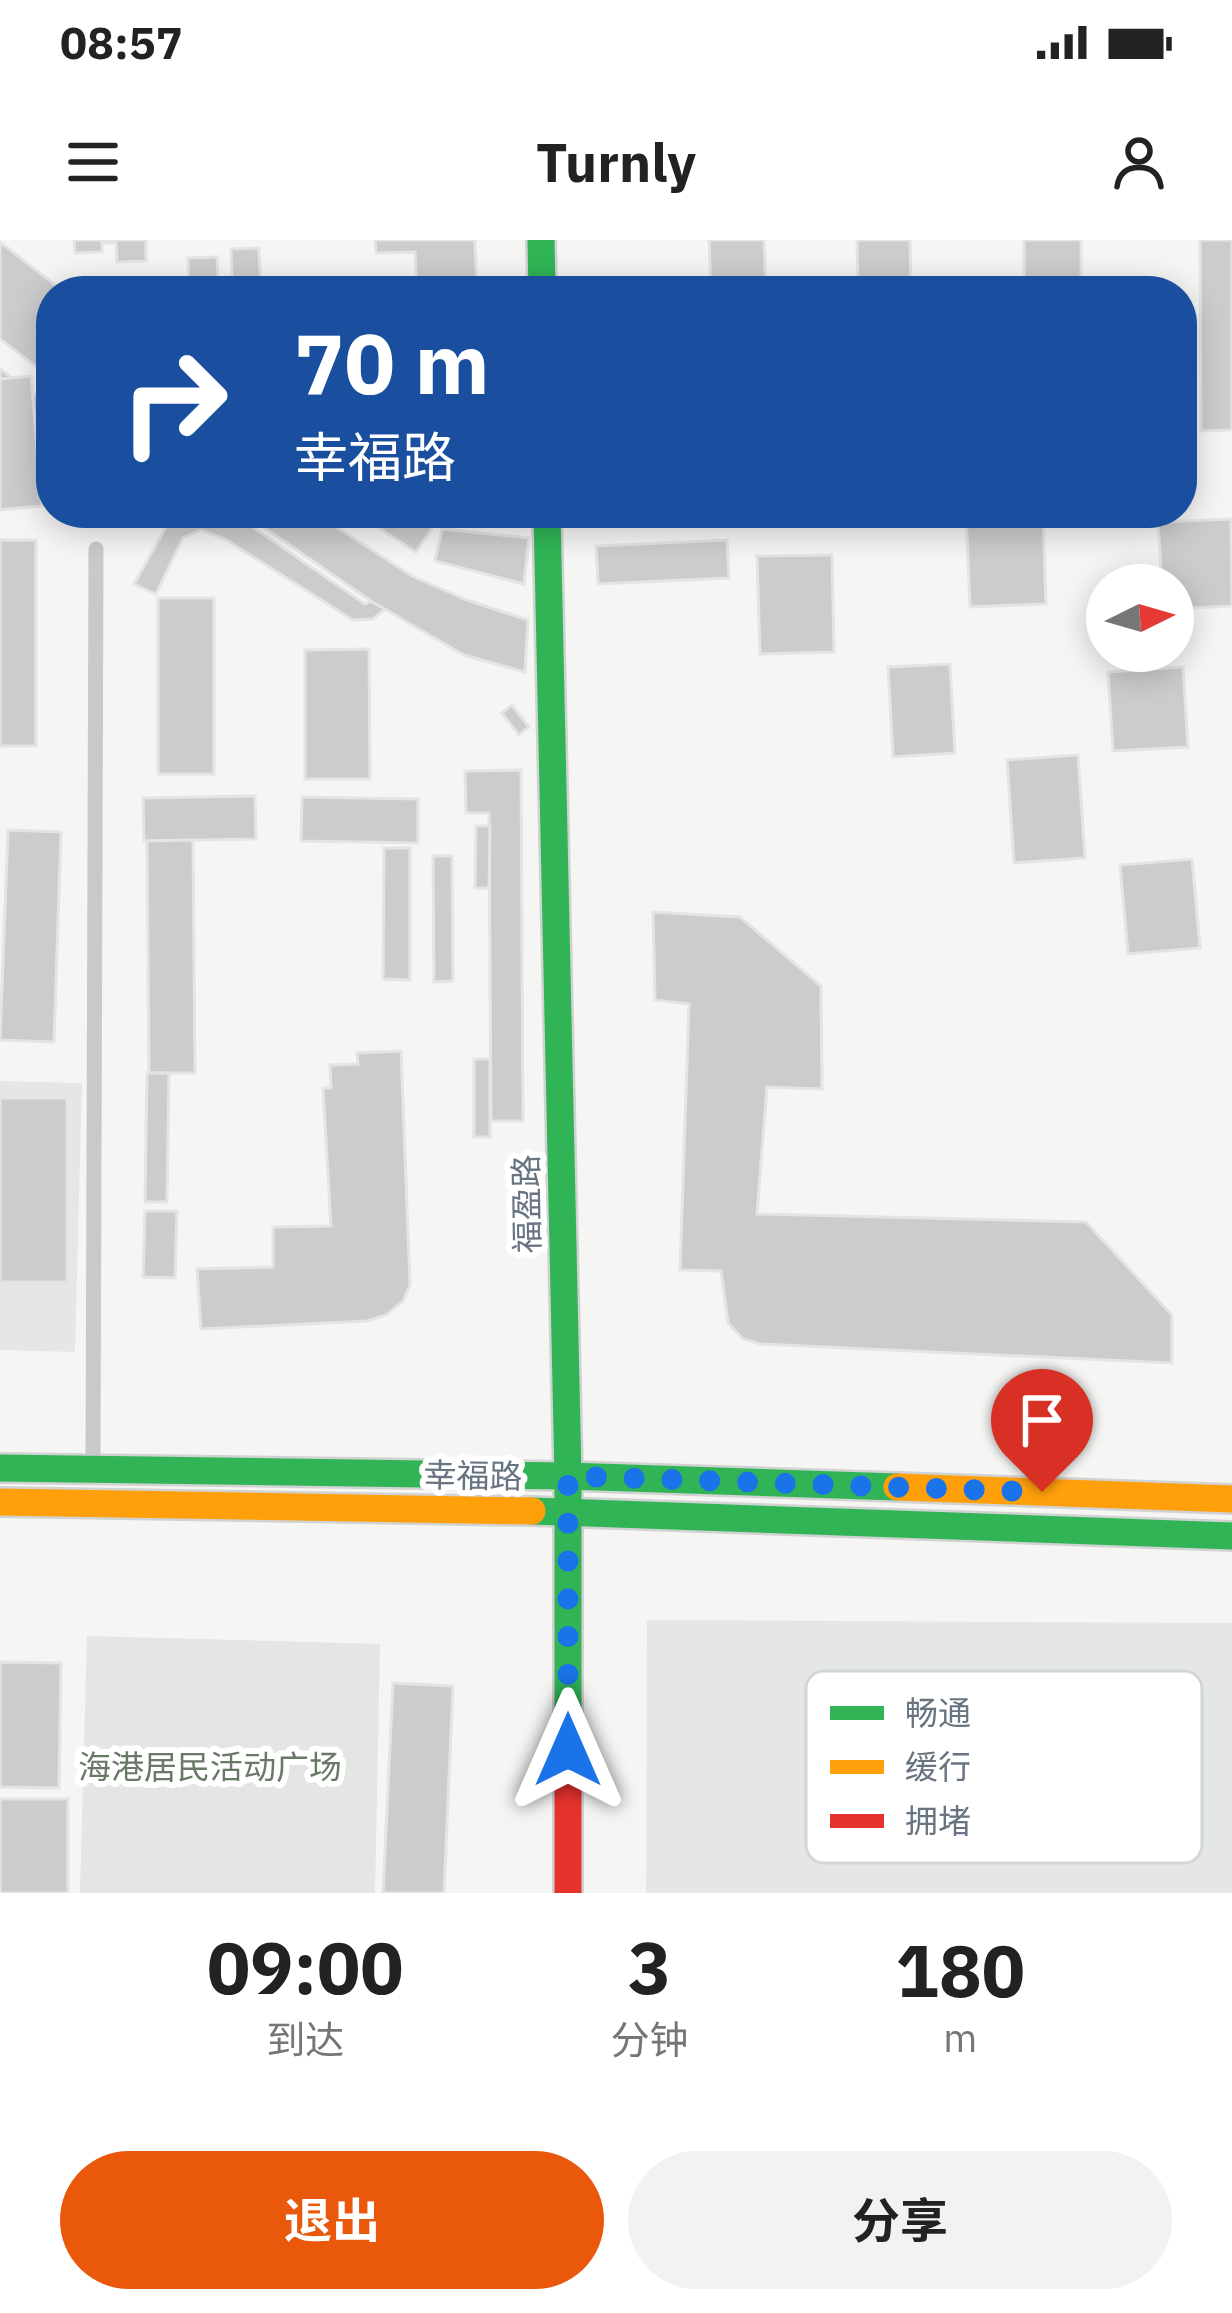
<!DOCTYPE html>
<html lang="zh">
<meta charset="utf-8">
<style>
body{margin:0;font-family:"IBM Plex Sans","Noto Sans SC",sans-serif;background:#f2f2f2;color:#222;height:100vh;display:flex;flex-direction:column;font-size:45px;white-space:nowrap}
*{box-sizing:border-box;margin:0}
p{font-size:39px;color:#767676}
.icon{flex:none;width:66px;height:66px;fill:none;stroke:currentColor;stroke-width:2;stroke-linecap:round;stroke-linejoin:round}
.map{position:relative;height:1653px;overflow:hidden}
.details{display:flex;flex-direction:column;background:#fff;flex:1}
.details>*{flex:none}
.guide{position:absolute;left:36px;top:36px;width:1161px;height:252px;border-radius:48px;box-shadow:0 6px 30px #0003;background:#1a4fa0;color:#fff;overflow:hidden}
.needle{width:78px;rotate:85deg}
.fabs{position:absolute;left:1086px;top:324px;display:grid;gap:24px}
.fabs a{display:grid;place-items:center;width:108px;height:108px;border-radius:50%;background:#fff;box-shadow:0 6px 30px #0003;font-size:60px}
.pin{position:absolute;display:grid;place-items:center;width:102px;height:102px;color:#fff;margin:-123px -51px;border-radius:50% 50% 50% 0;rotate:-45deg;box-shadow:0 0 12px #0007}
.pin .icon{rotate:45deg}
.me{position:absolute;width:132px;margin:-66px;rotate:0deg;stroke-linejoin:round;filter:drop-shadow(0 0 9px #0008)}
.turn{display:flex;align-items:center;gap:42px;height:252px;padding:0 60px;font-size:54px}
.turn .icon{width:156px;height:156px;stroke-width:2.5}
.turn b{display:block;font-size:84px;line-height:102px}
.eta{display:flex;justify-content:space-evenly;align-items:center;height:204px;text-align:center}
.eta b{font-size:72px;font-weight:700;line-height:84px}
.cta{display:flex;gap:24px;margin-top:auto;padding:24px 60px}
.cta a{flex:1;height:138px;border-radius:72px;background:#ea580c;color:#fff;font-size:48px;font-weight:700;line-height:138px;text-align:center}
.cta a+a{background:#f2f2f2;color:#222}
.status{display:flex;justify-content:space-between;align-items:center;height:84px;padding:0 60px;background:#fff;direction:ltr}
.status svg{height:33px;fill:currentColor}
header{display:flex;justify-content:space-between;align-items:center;height:156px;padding:0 60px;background:#fff;font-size:54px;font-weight:700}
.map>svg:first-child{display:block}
.built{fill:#e5e7e6}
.green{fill:#e3e6e2}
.building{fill:#cbcccd;stroke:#e4e4e4;stroke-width:3}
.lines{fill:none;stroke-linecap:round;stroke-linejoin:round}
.fast-casing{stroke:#d1d2d2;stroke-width:32}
.slow-casing{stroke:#d1d2d2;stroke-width:32}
.jam-casing{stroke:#d1d2d2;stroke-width:32}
.lane{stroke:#c8c9ca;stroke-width:15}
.fast{stroke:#30b455;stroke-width:27}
.slow{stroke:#ff9f0a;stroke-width:27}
.jam{stroke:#e5322d;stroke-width:27}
.route{stroke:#1a73e8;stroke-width:21;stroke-dasharray:0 37.8}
.labels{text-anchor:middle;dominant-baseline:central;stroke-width:12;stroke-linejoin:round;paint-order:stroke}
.street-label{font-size:33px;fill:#687481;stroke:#fff}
.park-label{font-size:33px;fill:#687966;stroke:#fff}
.key{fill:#fff;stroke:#d2d5d9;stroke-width:3}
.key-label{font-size:33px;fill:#687481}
</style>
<div class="status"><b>08:57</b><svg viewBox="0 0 49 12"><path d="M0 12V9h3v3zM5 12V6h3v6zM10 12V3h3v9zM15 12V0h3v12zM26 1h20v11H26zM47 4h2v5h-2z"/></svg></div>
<header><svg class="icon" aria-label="menu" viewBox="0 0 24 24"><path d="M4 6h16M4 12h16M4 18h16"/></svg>Turnly<svg class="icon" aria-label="person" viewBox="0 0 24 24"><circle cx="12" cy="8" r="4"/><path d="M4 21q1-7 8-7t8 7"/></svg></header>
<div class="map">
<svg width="1232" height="1653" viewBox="0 0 1232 1653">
<rect width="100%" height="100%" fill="#f5f5f4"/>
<g class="built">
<polygon points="0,841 82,843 75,1112 0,1110"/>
<polygon points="647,1380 1232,1383 1232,1653 646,1653"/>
</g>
<polygon class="green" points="87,1396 380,1404 375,1653 80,1653"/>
<g class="building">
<polygon points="74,0 146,0 146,21 117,22 116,3 102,3 102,12 75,13"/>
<polygon points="375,0 475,0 477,51 417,51 415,12 376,13"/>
<polygon points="709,0 764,0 766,51 711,51"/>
<polygon points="857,0 910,0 911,51 858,51"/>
<rect x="1024" y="0" width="57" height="51"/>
<polygon points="1200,0 1232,0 1232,190 1201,191"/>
<polygon points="0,2 63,51 51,51 51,138 0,99"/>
<polygon points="259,8 261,51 189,51 188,18 217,17 218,38 232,37 231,9"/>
<polygon points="0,129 51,166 51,195 0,157"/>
<polygon points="31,136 42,266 0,270 0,139"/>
<polygon points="174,273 232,273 365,364 371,361 385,369 373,379 353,380 225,299 201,290 183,298 156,354 134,344"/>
<polygon points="243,273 315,273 412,336 467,360 528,380 525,432 464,415 371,361"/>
<polygon points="356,273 411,273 433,287 416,312"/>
<polygon points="966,273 1043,273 1046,364 970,367"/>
<polygon points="1231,279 1232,366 1173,369 1173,345 1162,345 1158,282"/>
<polygon points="442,289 529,298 524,344 435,321"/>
<rect x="0" y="300" width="36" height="206"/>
<polygon points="727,300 729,338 598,344 596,306"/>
<polygon points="832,315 834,412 760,414 757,316"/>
<rect x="158" y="358" width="56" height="176"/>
<polygon points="369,409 370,539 305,539 305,410"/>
<polygon points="950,424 955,513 893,517 888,427"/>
<polygon points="1183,427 1188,507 1113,511 1108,432"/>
<polygon points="512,465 529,487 519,495 502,473"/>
<polygon points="1078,515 1085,618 1014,623 1007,520"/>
<polygon points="521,530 523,881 491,881 489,573 466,573 465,531"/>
<polygon points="255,556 256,599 144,601 143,558"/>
<polygon points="302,557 418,559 418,603 301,601"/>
<polygon points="476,586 490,586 489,648 475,648"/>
<polygon points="8,590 61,592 54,802 0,800"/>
<polygon points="193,600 195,833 149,833 147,601"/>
<polygon points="384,608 410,608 410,740 383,739"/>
<polygon points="433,616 452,616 453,741 434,742"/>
<polygon points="1192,619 1200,708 1128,714 1120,625"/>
<polygon points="653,672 740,677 821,746 822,849 767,847 757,974 1086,982 1172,1075 1172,1123 761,1104 743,1099 728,1083 721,1031 680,1030 689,764 655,760"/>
<polygon points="401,811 410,1045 403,1061 386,1075 367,1081 201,1089 197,1029 273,1027 273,987 331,986 323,848 331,848 330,825 358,824 357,813"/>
<rect x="474" y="819" width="16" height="78"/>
<polygon points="147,833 169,833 167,962 145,962"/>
<rect x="0" y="858" width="67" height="184"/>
<polygon points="145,971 177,971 175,1038 143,1037"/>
<polygon points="0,1422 61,1423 59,1548 0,1547"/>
<polygon points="393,1443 453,1446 444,1653 383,1653"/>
<rect x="0" y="1559" width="68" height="94"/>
</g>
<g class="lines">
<defs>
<g id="fast">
<polyline points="541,0 542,51"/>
<polyline points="547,273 568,1236 568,1477"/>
<polyline points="0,1228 568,1236 897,1247"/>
<polyline points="532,1271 1232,1296"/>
</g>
<g id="slow">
<polyline points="897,1247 1232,1259"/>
<polyline points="0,1262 532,1271"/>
</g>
<polyline id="jam" points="568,1477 568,1653"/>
</defs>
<use href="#fast" class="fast-casing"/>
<use href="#slow" class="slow-casing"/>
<use href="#jam" class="jam-casing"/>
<polyline class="lane" points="93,1226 96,309"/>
<use href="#fast" class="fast"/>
<use href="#slow" class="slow"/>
<use href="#jam" class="jam"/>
</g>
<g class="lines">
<polyline class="route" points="568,1510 568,1236 1042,1252"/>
</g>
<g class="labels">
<g class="street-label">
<text transform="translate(526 964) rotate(-91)">福盈路</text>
<text transform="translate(473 1235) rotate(1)">幸福路</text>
</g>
<g class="park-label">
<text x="210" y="1526">海港居民活动广场</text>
</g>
</g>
<rect x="806" y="1431" width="396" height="192" rx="18" class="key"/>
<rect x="830" y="1466" width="54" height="14" fill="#30b455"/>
<rect x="830" y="1520" width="54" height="14" fill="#ff9f0a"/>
<rect x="830" y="1574" width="54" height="14" fill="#e5322d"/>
<g class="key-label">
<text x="905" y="1485">畅通</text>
<text x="905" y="1539">缓行</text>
<text x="905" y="1593">拥堵</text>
</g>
</svg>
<div class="fabs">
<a><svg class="needle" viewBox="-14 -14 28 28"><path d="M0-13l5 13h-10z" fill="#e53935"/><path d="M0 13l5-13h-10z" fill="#767676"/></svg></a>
</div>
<div class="pin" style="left:1042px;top:1252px;background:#d93025"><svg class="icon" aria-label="arrive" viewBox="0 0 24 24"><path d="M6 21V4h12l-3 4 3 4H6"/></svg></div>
<svg class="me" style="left:568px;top:1510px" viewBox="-20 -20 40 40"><path d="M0-17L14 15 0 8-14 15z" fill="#1a73e8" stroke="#fff" stroke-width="4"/></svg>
<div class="guide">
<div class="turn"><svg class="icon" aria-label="right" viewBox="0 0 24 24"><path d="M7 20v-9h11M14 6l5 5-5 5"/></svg><div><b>70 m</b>幸福路</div></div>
</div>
</div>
<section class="details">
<div class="eta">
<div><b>09:00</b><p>到达</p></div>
<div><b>3</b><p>分钟</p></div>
<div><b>180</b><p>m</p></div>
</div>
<div class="cta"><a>退出</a><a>分享</a></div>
</section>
